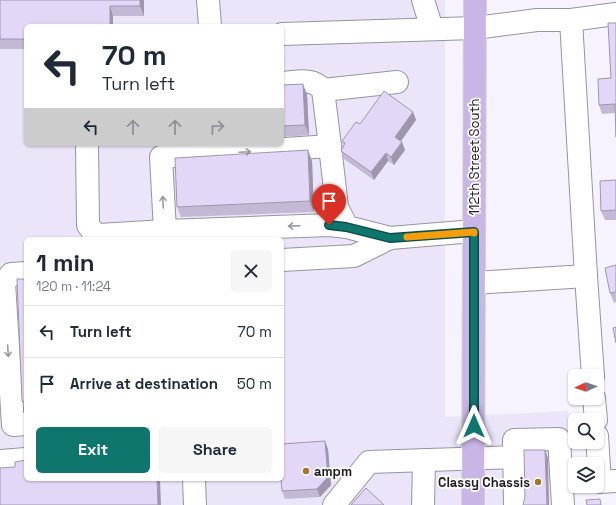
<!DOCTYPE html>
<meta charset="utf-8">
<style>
body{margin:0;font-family:"Space Grotesk",sans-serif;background:#f6f6f7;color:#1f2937;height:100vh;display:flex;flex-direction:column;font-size:15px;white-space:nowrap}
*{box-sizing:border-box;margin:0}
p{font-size:13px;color:#747a83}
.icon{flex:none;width:22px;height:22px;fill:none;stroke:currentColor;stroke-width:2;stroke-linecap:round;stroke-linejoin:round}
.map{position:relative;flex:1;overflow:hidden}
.side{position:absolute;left:24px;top:237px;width:260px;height:244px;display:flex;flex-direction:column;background:#fff;border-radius:6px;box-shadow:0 1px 3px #0004}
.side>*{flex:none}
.hud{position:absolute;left:24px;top:24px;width:260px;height:122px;border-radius:6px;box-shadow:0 1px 3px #0004;background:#fff;color:#1f2937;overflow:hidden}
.needle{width:26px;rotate:266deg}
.buttons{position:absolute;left:568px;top:369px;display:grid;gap:8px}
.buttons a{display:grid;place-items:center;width:36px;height:36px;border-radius:6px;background:#fff;box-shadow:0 1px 3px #0004;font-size:20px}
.pin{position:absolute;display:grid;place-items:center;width:34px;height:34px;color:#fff;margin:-41px -17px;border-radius:50% 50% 50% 0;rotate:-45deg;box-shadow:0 0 4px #0007}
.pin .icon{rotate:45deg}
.me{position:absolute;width:44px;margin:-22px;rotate:0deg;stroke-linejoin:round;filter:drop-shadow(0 0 3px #0008)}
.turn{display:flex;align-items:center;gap:14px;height:84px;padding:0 12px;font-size:18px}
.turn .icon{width:52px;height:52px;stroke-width:2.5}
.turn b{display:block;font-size:28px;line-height:34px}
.lanes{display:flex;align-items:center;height:38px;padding:0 12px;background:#0003;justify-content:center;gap:20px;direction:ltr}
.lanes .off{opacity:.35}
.round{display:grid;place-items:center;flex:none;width:42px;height:42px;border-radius:6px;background:#f6f6f7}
.overview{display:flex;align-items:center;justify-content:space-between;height:68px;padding:0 12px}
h1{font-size:24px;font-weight:800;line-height:30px}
.button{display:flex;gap:8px;margin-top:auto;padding:8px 12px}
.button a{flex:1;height:46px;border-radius:6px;background:#0f766e;color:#fff;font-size:16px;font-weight:800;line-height:46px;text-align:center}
.button a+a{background:#f6f6f7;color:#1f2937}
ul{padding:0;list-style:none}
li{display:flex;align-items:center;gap:12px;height:52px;padding:0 12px;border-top:1px solid #e0e1e3}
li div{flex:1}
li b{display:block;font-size:15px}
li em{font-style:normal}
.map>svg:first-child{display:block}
.built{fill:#ece5f9;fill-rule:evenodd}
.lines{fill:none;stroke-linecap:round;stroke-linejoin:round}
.minor-casing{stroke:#98939f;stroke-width:24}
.major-casing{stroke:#d2d2d2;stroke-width:24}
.minor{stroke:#fff;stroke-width:22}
.major{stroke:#c9b5e6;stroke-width:22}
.wall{fill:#c3b9d4}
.shaded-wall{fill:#9f96ad}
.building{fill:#e3d7f7;stroke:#9f96ad}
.oneway{stroke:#9a999b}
.route-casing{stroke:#0a4d48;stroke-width:10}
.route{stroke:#0f766e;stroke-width:7}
.slow{stroke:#f59e0b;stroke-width:7}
.poi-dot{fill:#a47629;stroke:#fff;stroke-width:1.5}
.labels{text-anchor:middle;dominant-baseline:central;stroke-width:3.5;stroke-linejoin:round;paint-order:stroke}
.street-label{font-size:13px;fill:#1e1c20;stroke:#fff}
.poi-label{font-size:13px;font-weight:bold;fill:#1e1c20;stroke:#fff;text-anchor:start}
</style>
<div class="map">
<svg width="616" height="505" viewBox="0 0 616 505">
<rect width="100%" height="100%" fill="#f6f2fe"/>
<path class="built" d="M0,0h445v417l123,-6 7,94h-575zM26,26h256v118h-256zM26,239h256v240h-256z"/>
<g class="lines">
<defs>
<g id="minor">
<polyline points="208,0 210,26"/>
<polyline points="423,0 432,29"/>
<polyline points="282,34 475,28 537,20 571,20 616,14"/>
<path d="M282,83c15,-1 31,-6 41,7l7,56"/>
<polyline points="323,90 397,82"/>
<polyline points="87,144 88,225 93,232 99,235 165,231"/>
<polyline points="347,227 337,207 330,146 161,157 165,231 329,225 347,227 390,238"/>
<polyline points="282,260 354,256 390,238 474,231"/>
<polyline points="26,273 11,274 4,283 13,425 26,424"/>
<polyline points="586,276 593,376"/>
<polyline points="474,283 586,276 571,20"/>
<polyline points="594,398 596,420"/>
<polyline points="597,436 600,482 616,481"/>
<polyline points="0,461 26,459"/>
<polyline points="194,479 195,505"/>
<polyline points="334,505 369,462 514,457"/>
<polyline points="423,505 424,460"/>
<polyline points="515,505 514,440 559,439 563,505"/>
</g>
<polyline id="major" points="473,505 475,0"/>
</defs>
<use href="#minor" class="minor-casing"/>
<use href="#major" class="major-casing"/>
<use href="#minor" class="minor"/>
<use href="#major" class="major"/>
</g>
<g class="wall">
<polygon points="0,0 144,0 144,16 113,16 113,26 26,26 26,49 0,49"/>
<polygon points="616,23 615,113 602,114 599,105 611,78"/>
<polygon points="282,85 307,94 309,135 282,137"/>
<polygon points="413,112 416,120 401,141 402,142 405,150 394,165 388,161 374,180 344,159 341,151 344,145 342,141 360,124"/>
<polygon points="312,161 314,212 181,217 177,207"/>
<polygon points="616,180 616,220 605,220 601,211"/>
<polygon points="616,265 616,302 614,303 610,293"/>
<polygon points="26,279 26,412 22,401"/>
<polygon points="328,449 331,485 320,497 285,499 282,491"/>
</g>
<g class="shaded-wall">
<polygon points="140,0 144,0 144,16 140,6"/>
<polygon points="110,6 113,16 113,26 110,26"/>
<polygon points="303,84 307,94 309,135 305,125"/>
<polygon points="413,112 416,120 398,145 395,137"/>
<polygon points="402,142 405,150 394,165 391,157"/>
<polygon points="308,150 312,161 314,212 310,201"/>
<polygon points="386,153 388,161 374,180 371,172"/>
<polygon points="325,441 328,449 331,485 320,497 317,489"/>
<polygon points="545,450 548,458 549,505 547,505"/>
<polygon points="157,479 160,479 161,505 158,505"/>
</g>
<g class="building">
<polygon points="0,0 140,0 140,6 110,6 110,26 26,26 26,39 0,39"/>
<polygon points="608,23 616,23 616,137 615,104 599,105 598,79 611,78"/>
<polygon points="303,84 305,125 282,126 282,85"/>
<polygon points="384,91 413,112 395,137 402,142 391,157 386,153 371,172 341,151 345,143 342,141 356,122 360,124"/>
<polygon points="308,150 310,201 177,207 175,158"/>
<polygon points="616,180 616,210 601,211 600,181"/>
<polygon points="616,265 616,292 610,293 605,268"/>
<polygon points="17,279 26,279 26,402 22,401"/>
<polygon points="616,327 616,343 613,328"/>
<polygon points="325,441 328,477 317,489 282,491 281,479 282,479 282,444"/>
<polygon points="524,450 545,450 547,505 523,505 525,497"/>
<polygon points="26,460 26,479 157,479 158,505 0,505 0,468 15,467 15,462"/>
<polygon points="366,488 384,505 351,505"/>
<polygon points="600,499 601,505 587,505 586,500"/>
</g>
<defs><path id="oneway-shaft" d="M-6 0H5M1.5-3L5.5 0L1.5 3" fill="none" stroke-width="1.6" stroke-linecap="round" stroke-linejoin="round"/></defs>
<g class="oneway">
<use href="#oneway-shaft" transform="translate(245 152) rotate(-3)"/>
<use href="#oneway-shaft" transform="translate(163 202) rotate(-93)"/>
<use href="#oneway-shaft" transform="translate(294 226) rotate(178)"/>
<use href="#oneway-shaft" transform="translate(8 351) rotate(86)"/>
</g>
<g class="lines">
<defs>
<polyline id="route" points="329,225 346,227 390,238 474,232 474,426"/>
</defs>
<use href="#route" class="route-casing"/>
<use href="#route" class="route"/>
<polyline class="slow" points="407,237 474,232 474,233"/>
</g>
<g class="poi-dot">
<circle cx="306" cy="471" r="4"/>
<circle cx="538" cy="482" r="4"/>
</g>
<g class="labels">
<g class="street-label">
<text transform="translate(474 157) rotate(-90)">112th Street South</text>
</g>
<g class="poi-label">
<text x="314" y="471">ampm</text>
<text x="530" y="482" text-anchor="end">Classy Chassis</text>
</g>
</g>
</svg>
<div class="buttons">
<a><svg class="needle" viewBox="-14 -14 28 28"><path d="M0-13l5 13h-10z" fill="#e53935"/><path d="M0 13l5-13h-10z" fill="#747a83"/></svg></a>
<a><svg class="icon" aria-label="search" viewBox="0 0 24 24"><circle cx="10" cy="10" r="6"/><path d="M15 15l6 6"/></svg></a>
<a><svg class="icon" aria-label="layers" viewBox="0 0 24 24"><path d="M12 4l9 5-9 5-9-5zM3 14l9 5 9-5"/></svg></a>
</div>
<div class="pin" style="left:329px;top:225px;background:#d93025"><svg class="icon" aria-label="arrive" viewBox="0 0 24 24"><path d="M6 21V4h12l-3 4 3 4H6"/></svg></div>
<svg class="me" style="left:474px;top:426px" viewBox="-20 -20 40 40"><path d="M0-17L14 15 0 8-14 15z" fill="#0f766e" stroke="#fff" stroke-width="4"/></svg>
<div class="hud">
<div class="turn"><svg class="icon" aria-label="left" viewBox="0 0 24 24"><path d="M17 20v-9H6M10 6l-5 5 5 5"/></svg><div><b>70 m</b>Turn left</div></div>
<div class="lanes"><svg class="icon" aria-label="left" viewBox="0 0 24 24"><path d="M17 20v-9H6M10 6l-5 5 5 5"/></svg><svg class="icon off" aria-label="ahead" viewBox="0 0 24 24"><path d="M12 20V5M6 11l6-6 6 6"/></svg><svg class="icon off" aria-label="ahead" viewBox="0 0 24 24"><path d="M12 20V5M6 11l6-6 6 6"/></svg><svg class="icon off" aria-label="right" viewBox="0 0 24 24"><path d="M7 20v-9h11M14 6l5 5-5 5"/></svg></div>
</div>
<section class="side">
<div class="overview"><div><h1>1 min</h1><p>120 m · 11:24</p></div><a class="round"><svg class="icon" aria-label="close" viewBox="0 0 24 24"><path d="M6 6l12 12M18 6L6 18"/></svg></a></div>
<ul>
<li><svg class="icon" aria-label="left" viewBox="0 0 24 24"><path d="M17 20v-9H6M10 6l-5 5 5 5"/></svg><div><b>Turn left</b></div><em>70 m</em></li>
<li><svg class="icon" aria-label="arrive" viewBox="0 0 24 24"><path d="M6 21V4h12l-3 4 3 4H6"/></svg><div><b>Arrive at destination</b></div><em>50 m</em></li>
</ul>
<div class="button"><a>Exit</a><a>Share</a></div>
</section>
</div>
